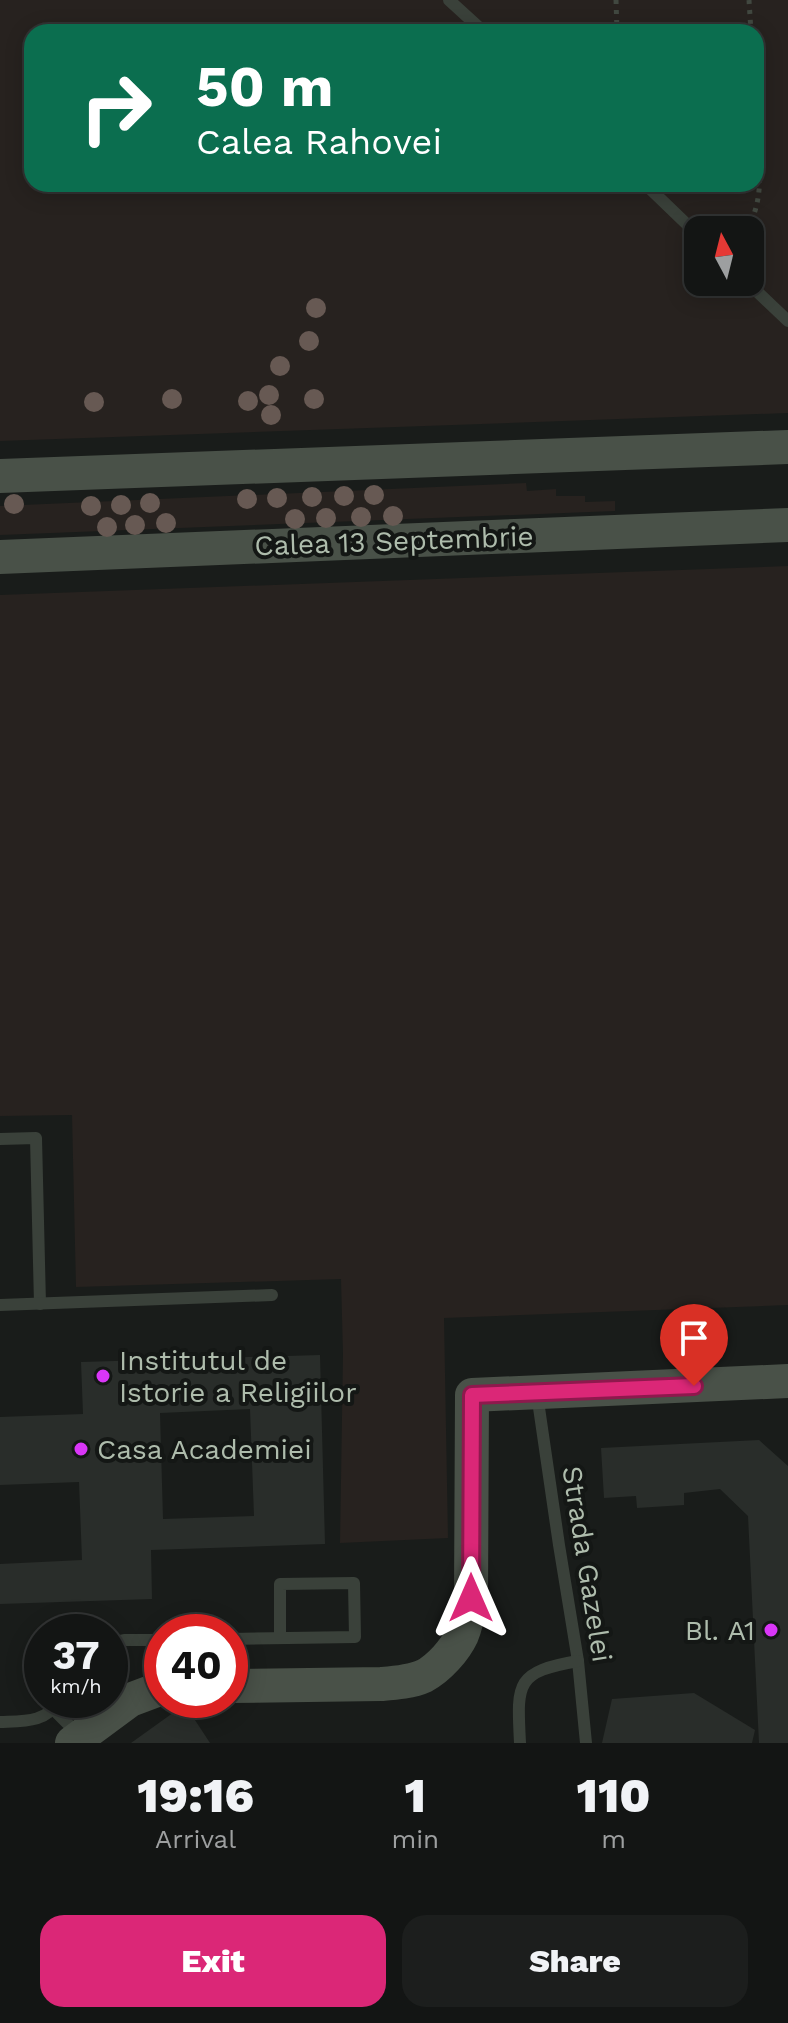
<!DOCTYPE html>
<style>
body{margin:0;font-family:"Work Sans",sans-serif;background:#1c1e1d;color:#f1f3f6;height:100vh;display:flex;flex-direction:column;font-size:30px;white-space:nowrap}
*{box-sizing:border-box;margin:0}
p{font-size:26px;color:#9d9fa0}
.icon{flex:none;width:44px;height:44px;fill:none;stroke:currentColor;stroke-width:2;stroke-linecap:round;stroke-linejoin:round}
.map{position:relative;height:1743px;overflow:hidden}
.sheet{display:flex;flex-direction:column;background:#131514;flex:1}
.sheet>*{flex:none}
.top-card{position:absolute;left:24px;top:24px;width:740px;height:168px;border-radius:24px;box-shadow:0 4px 20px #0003,0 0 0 2px #323434;background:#0b6e4f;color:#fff;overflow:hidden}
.needle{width:52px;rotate:353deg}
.fabs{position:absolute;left:684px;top:216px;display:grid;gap:16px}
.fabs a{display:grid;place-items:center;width:80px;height:80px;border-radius:16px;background:#131514;box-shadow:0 4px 20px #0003,0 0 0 2px #323434;font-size:40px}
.speed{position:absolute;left:24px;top:1614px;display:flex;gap:16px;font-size:40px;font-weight:700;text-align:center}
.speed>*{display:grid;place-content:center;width:104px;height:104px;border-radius:50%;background:#131514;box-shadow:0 4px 20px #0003,0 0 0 2px #323434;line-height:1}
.speed small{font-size:20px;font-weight:400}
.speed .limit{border:12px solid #d22;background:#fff;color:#111}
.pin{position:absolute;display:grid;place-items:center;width:68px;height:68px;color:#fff;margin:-82px -34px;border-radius:50% 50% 50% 0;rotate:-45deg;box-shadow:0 0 8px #0007}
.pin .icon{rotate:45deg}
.me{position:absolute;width:88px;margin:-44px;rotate:0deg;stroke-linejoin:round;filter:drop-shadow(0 0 6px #0008)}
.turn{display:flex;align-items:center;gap:28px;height:168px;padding:0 40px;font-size:36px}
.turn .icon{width:104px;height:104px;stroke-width:2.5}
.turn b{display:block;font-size:56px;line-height:68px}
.eta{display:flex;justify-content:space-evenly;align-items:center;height:136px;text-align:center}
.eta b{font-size:48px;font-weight:800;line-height:56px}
.cta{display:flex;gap:16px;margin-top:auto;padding:16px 40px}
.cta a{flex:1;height:92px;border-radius:24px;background:#db2777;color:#fff;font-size:32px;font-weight:800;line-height:92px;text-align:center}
.cta a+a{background:#1c1e1d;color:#f1f3f6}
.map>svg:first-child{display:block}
.green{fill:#27221f;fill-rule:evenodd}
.building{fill:#292d2a;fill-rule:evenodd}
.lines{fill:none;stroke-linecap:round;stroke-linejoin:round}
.path{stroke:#414840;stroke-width:5;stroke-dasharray:4 6;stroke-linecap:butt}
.lane{stroke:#3a413a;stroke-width:12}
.secondary{stroke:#495148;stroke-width:34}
.tree{fill:#675953}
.route-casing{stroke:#8e194d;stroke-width:20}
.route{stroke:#db2777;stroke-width:14}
.poi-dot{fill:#d936f7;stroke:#141715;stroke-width:3}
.labels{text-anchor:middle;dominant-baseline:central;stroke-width:8;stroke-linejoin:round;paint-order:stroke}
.street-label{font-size:28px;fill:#aebcac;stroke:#141715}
.poi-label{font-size:28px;fill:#aebcac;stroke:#141715;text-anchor:start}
</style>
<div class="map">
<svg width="788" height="1743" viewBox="0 0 788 1743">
<rect width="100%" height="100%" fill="#191c1a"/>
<g class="green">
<path d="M0,0h788v413l-788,28zM32,32h724v152h-724zM698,230h52v52h-52z"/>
<polygon points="526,483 527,491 556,489 556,496 585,496 585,502 615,501 615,511 0,535 0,506"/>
<polygon points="788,566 788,1305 444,1318 448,1538 340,1543 343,1354 341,1279 76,1287 72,1115 0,1116 0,595"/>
</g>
<g class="building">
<path d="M320,1355l5,189 -174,6 1,49 -152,5v-40l82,-4 -3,-78 -79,3v-68l83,-3 -2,-52zM250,1409l4,107 -91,3 -3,-106z"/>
<polygon points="759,1440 788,1466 788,1743 759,1743 748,1516 720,1489 684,1493 684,1505 637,1508 636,1496 604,1498 601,1448"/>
<polygon points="694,1693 755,1730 752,1743 602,1743 612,1699"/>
<polygon points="177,1710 182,1710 191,1714 210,1743 131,1743"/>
</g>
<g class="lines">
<g class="path">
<polyline points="616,0 617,32"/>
<polyline points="749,0 751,32"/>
<path d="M746,230c21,-32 12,-72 10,-108"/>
</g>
<g class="lane">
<polyline points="449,0 484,32"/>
<polyline points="645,184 698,235"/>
<polyline points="747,282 788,321"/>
<polyline points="0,1139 36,1138 40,1304"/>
<polyline points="0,1305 272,1295"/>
<polyline points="537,1394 559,1545 578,1661 586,1743"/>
<polyline points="230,1639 355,1637 354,1583 280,1584 280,1638"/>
<polyline points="110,1643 124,1640 162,1640"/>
<polyline points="53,1709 78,1734"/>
<path d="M0,1722c24,-1 46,1 60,-22"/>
<path d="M520,1743c-3,-60 -5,-71 58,-82"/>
</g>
<g class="secondary">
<polyline points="0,476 788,447"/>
<polyline points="0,557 788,525"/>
<path d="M230,1686l151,-2c14,-1 30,-2 43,-8 15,-8 31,-26 38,-41 5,-12 7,-25 9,-37l1,-203 316,-14"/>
<polyline points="72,1743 130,1700 162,1688"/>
</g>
</g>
<g class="tree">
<circle cx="316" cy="308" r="10"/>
<circle cx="309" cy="341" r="10"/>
<circle cx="280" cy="366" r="10"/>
<circle cx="269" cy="395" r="10"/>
<circle cx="172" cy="399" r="10"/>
<circle cx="314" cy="399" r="10"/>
<circle cx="248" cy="401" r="10"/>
<circle cx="94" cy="402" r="10"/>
<circle cx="271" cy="415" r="10"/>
<circle cx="374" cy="495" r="10"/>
<circle cx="344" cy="496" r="10"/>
<circle cx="312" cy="497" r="10"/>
<circle cx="277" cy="498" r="10"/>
<circle cx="247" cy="499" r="10"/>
<circle cx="150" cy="503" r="10"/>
<circle cx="14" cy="504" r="10"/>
<circle cx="121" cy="505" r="10"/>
<circle cx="91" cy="506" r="10"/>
<circle cx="393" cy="516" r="10"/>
<circle cx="361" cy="517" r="10"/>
<circle cx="326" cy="518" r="10"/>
<circle cx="295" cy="519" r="10"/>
<circle cx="166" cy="523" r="10"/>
<circle cx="135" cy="525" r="10"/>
<circle cx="107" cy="527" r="10"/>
</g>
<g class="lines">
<defs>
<polyline id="route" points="471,1598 472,1395 694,1386"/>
</defs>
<use href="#route" class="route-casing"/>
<use href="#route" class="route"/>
</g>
<g class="poi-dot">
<circle cx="103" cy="1376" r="8"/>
<circle cx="81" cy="1449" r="8"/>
<circle cx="771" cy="1630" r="8"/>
</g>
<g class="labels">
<g class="street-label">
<text transform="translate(394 541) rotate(-2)">Calea 13 Septembrie</text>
<text transform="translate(587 1564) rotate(81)">Strada Gazelei</text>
</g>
<g class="poi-label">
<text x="119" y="1360">Institutul de<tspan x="119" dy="32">Istorie a Religiilor</tspan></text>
<text x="97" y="1449">Casa Academiei</text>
<text x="755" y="1630" text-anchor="end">Bl. A1</text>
</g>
</g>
</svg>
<div class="fabs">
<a><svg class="needle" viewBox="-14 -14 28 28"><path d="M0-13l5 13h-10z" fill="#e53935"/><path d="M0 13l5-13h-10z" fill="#9d9fa0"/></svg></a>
</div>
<div class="speed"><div>37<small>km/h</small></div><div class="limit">40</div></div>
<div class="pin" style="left:694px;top:1386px;background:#d93025"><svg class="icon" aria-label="arrive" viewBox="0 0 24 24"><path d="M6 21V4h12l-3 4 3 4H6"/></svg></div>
<svg class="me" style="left:471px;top:1598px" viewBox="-20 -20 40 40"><path d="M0-17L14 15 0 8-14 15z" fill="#db2777" stroke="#fff" stroke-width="4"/></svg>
<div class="top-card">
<div class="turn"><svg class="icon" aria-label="right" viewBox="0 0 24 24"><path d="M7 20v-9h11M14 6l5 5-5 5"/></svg><div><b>50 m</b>Calea Rahovei</div></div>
</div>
</div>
<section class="sheet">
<div class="eta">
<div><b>19:16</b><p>Arrival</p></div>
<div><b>1</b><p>min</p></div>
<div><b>110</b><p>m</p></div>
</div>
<div class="cta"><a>Exit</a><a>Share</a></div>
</section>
